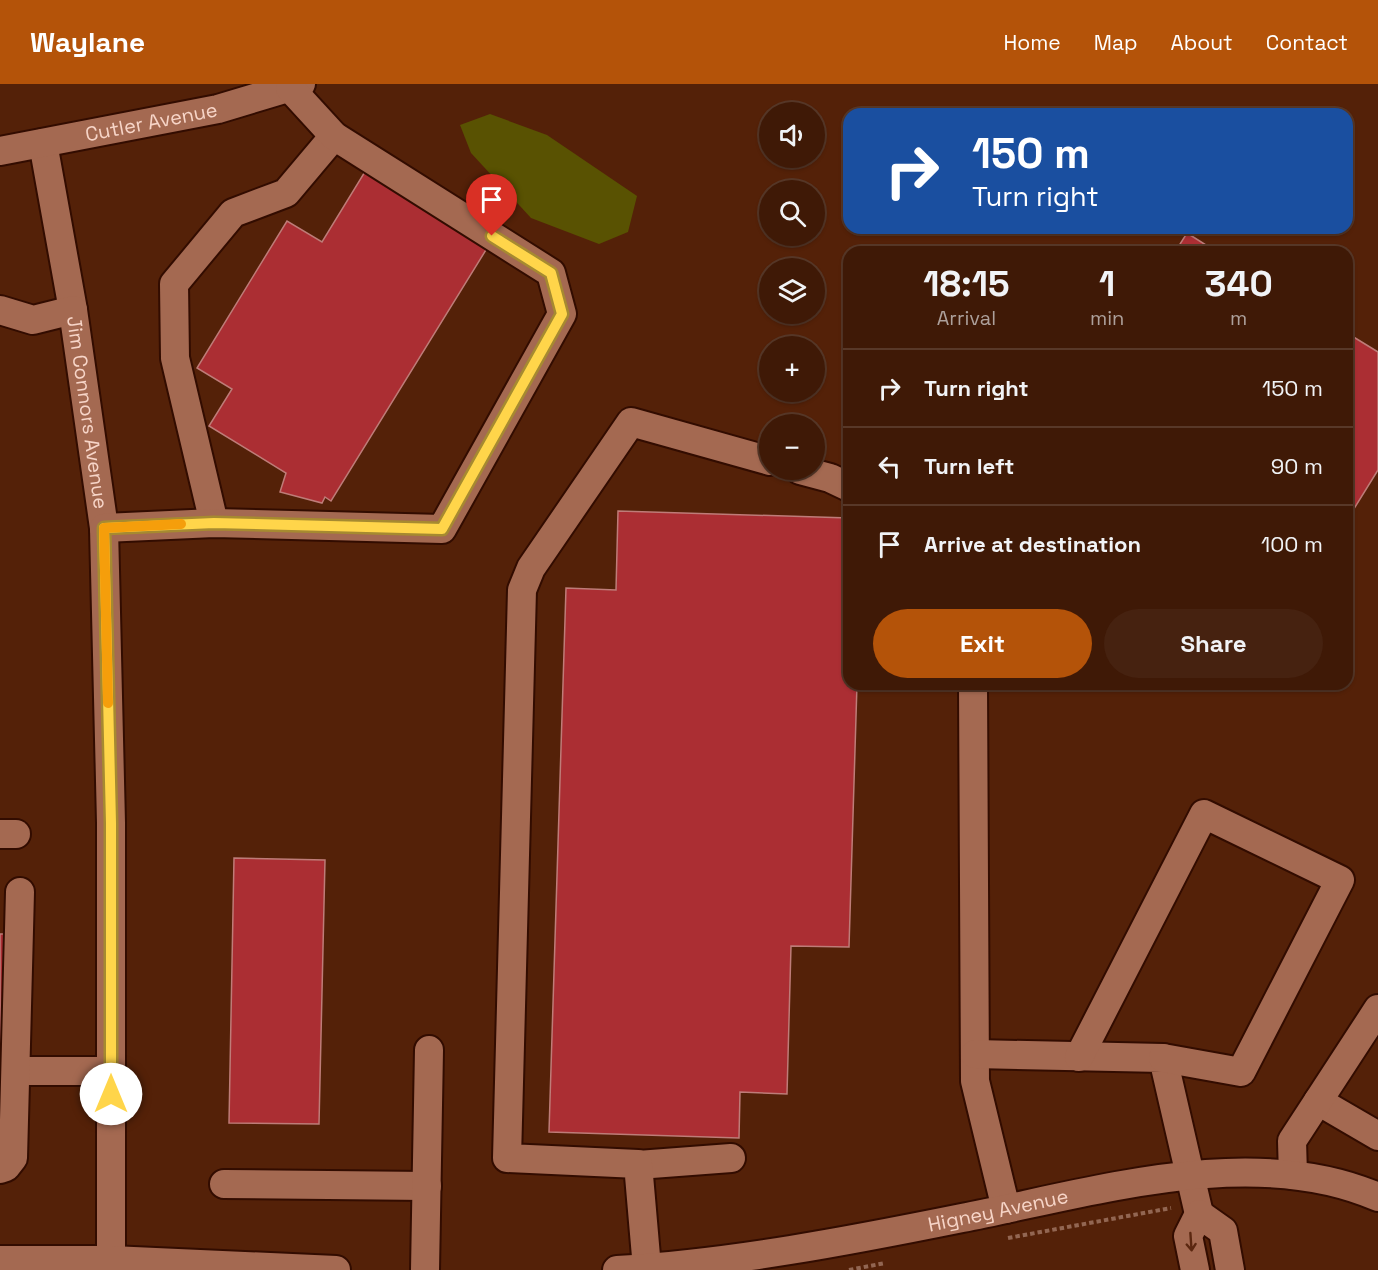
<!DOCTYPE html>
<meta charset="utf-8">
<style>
body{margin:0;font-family:"Space Grotesk",sans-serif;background:#462210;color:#f1f3f6;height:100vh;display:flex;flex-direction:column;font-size:22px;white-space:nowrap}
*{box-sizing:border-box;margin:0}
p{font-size:20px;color:#ada09b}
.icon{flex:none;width:33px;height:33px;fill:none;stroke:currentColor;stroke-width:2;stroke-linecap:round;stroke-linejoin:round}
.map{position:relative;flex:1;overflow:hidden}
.sheet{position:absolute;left:843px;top:162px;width:510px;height:444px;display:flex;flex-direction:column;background:#3f1906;border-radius:18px;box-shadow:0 2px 4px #0004,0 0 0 2px #583828}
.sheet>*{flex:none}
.guide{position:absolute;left:843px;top:24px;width:510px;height:126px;border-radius:18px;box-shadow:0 2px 4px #0004,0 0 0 2px #583828;background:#1a4fa0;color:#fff;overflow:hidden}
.fabs{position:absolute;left:759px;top:18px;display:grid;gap:12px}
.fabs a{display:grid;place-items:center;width:66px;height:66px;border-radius:50%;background:#3f1906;box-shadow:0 2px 4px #0004,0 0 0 2px #583828;font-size:30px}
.pin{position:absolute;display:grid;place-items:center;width:51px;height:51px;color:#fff;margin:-62px -26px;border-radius:50% 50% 50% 0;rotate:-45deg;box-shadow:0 0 6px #0007}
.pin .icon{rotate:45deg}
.me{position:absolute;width:66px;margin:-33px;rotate:0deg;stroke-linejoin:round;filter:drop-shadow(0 0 4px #0008)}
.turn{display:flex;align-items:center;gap:21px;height:126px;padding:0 30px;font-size:27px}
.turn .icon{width:78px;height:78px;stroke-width:2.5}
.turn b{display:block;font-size:42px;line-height:51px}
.eta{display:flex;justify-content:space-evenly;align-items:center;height:102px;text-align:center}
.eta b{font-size:36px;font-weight:700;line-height:42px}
.cta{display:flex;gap:12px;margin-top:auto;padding:12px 30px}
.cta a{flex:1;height:69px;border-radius:36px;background:#b45309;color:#fff;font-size:24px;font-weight:700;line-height:69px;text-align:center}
.cta a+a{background:#462210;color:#f1f3f6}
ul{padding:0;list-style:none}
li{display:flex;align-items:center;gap:18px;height:78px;padding:0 30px;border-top:2px solid #583828}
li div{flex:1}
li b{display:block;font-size:22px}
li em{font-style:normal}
header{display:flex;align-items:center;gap:36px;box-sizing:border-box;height:84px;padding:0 30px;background:#b45309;color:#fff}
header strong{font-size:28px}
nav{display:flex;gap:33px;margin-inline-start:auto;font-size:21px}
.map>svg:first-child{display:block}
.green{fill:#595202}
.building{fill:#ab2e33;stroke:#be7c78;stroke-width:1.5}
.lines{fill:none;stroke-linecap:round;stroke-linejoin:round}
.minor-casing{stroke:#320c00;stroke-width:32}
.path{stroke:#926652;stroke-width:4;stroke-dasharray:4.5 3;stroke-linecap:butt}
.minor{stroke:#a46951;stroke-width:28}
.oneway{stroke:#5b2710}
.route-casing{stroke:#a68a30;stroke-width:15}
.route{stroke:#ffd54a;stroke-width:10}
.slow{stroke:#f59e0b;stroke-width:10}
.labels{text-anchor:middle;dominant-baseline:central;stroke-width:6;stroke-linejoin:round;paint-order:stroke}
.street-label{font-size:20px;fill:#f7d5c8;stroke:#491600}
</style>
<header>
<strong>Waylane</strong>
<nav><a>Home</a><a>Map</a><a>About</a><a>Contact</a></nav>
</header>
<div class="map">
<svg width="1378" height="1186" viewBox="0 0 1378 1186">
<rect width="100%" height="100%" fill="#542108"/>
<polygon class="green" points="490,30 547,51 637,112 628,148 599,160 531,134 471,69 460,41"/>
<g class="building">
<polygon points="366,86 489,161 331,417 325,413 322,419 280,408 286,389 209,342 232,305 197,284 287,137 322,158"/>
<polygon points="1187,149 1217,168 1175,168"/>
<polygon points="1347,249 1378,268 1378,386 1347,436"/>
<polygon points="618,427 849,434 849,600 857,600 849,863 791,862 787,1010 740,1008 739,1054 549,1048 566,504 616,506"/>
<polygon points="234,774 325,776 319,1040 229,1039"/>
<polygon points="0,850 4,850 0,1073"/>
</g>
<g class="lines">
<defs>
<g id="minor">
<path id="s1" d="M43,59l30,167 31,218 7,295v437"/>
<path id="s2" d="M0,67l218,-42 83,-25"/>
<polyline points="0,226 33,236 73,226"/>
<polyline points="800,386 830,394 849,403"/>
<polyline points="214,439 175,274 174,200 233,129 286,109 334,52"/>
<polyline points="104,444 214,439 442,445 562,230 551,189 334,52 290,4"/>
<polyline points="973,600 975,997 1006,1125"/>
<polyline points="0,750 16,750"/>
<polyline points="975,970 1163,974 1199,1130"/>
<polyline points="1079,973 1204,730 1340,796 1241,988 1163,974"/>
<polyline points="16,987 111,987"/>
<polyline points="1318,1017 1378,1052"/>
<polyline points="638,1081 731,1074"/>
<polyline points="0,1085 6,1083 13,1074 20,808"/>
<polyline points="1293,1091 1292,1057 1378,925"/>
<polyline points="224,1100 427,1102"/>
<polyline points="0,1176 111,1176 336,1186"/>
<polyline points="647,1184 638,1080 507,1074 522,506 531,484 631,338 770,377"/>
<polyline points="425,1186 429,966"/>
<path id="s3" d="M617,1186c116,-7 231,-29 345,-52 129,-25 290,-76 416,-21"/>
<polyline points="1195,1186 1188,1152 1199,1130 1223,1147 1230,1186"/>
</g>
</defs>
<use href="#minor" class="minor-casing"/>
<g class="path">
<polyline points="1008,1154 1171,1124"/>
<polyline points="849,1186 885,1179"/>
</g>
<use href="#minor" class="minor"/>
</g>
<defs><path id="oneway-shaft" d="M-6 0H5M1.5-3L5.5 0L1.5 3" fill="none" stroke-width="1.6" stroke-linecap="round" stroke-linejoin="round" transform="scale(1.5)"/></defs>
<use class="oneway" href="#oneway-shaft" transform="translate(1191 1158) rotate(86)"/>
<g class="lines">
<defs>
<polyline id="route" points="111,1010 111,739 104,444 214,439 442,445 562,230 551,189 492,152"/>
</defs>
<use href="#route" class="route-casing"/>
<use href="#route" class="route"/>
<polyline class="slow" points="108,619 104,444 181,440"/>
</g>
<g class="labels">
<g class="street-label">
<text stroke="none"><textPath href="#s2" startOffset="154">Cutler Avenue</textPath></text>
<text stroke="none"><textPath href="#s1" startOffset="273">Jim Connors Avenue</textPath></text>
<text stroke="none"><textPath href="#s3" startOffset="386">Higney Avenue</textPath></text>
</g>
</g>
</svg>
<div class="fabs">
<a><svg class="icon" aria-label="sound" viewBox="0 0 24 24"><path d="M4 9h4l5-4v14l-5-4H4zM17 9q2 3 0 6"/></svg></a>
<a><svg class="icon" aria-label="search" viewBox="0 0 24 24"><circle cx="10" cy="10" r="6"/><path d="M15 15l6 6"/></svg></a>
<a><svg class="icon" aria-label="layers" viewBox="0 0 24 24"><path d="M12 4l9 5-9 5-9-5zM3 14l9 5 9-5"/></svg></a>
<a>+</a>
<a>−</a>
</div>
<div class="pin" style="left:492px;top:152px;background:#d93025"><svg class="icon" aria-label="arrive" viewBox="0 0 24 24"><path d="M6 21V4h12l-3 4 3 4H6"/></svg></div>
<svg class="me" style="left:111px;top:1010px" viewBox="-20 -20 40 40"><circle r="19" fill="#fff"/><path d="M0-13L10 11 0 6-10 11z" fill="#ffd54a"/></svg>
<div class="guide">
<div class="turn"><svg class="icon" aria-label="right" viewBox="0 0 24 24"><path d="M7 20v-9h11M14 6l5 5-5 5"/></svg><div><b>150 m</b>Turn right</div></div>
</div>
<section class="sheet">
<div class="eta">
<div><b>18:15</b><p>Arrival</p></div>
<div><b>1</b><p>min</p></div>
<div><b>340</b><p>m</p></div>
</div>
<ul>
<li><svg class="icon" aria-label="right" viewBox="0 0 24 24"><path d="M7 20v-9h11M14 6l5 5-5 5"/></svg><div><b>Turn right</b></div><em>150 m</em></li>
<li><svg class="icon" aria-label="left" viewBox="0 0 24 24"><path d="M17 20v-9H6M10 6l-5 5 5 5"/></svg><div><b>Turn left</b></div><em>90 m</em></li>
<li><svg class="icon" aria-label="arrive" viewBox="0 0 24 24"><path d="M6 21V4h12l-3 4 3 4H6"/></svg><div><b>Arrive at destination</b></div><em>100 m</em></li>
</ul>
<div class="cta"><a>Exit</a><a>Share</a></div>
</section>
</div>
